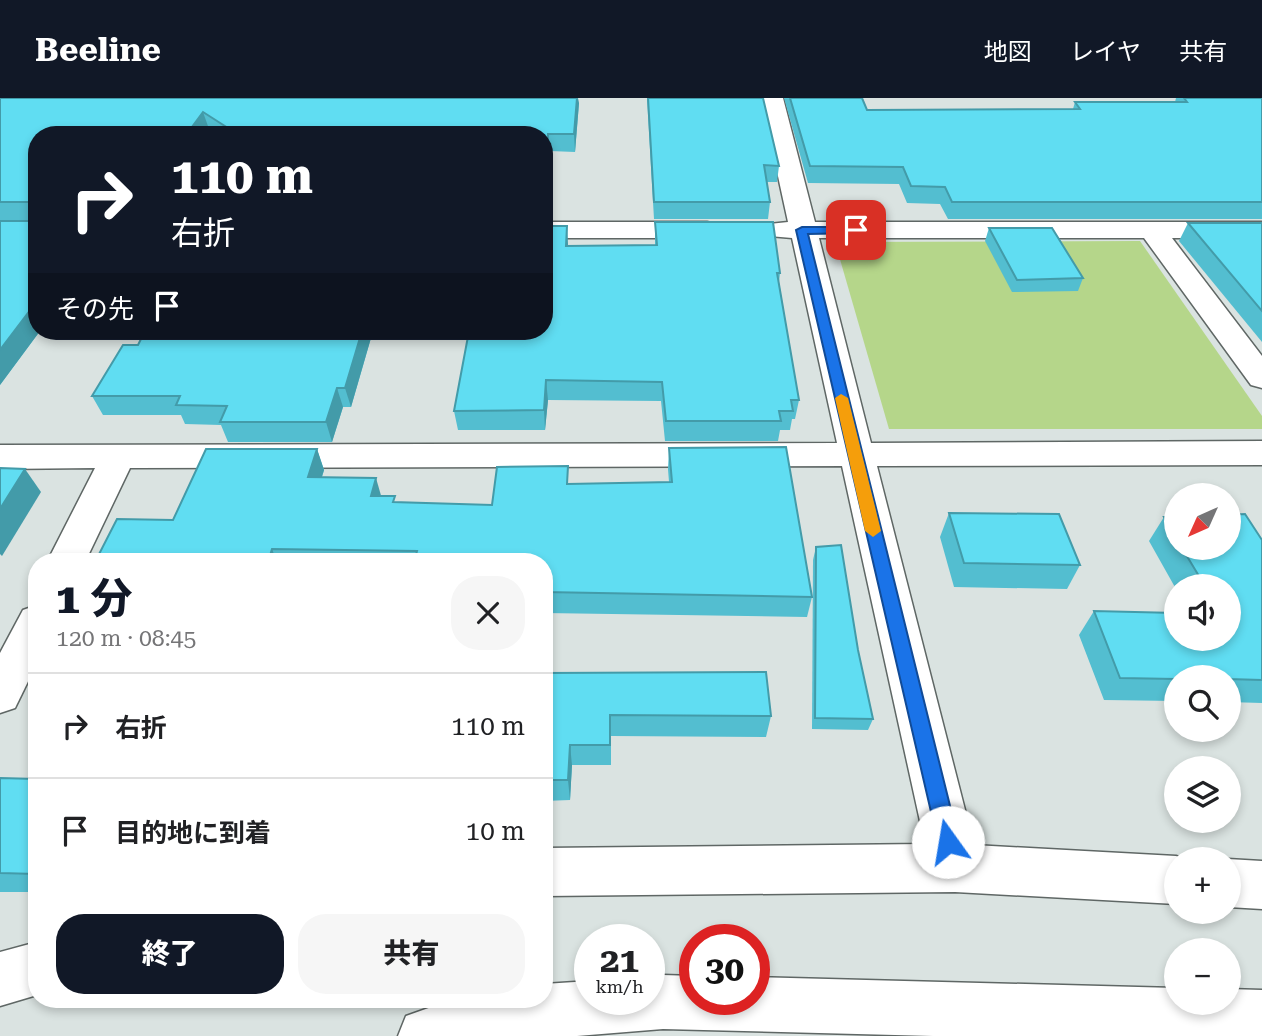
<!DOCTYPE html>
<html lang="ja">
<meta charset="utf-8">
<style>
body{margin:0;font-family:"Roboto Serif","Noto Sans JP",serif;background:#f6f6f6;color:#202124;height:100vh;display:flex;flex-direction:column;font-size:26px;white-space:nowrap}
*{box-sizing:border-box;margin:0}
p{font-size:23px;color:#757577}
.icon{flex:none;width:38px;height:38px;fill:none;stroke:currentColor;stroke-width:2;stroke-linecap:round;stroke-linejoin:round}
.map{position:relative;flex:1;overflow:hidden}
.panel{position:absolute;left:28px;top:455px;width:525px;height:455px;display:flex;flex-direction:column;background:#fff;border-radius:28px;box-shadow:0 4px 10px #0003}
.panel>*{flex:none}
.banner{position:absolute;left:28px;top:28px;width:525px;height:214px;border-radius:28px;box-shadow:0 4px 10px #0003;background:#111827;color:#fff;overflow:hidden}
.needle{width:46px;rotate:225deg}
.buttons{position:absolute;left:1164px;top:385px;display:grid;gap:14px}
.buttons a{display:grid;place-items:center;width:77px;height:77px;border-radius:50%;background:#fff;box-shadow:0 4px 10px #0003;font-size:35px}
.speed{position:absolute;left:574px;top:826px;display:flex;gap:14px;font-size:35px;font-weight:700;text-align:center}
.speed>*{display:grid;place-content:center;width:91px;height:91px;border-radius:50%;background:#fff;box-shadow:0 4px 10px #0003;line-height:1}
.speed small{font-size:18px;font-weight:400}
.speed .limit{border:10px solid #d22;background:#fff;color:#111}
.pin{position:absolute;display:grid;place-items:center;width:60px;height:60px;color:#fff;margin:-30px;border-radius:14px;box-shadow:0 4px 10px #0006}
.me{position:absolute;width:77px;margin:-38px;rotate:347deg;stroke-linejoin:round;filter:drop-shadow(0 0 5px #0008)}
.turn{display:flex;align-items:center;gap:24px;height:147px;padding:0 28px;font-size:32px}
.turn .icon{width:91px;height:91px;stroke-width:2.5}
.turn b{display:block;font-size:49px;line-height:60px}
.then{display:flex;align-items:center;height:66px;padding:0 28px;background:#0003;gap:14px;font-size:26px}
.round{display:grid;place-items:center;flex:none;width:74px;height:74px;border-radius:28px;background:#f6f6f6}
.head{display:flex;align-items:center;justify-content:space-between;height:119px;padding:0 28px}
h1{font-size:42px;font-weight:800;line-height:52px;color:#111827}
.action{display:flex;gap:14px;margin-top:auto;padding:14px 28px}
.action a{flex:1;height:80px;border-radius:28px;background:#111827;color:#fff;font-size:28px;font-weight:800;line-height:80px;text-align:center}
.action a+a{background:#f6f6f6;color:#202124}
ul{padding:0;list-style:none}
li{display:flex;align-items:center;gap:21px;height:105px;padding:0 28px;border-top:2px solid #e0e0e0}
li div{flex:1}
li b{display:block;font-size:26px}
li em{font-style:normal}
header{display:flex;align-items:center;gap:42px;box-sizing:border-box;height:98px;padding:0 35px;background:#111827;color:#fff}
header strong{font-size:33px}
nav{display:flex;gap:38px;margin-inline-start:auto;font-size:24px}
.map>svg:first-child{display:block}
.green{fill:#b5d68a}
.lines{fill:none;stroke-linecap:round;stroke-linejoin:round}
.minor-casing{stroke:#5f6765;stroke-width:3}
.minor{fill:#fff;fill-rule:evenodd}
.wall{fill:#53bed0}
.shaded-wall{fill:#439ba9}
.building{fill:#60ddf2;stroke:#439ba9;stroke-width:2}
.route{fill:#1a73e8;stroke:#114b97;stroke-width:2}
.slow{fill:#f59e0b}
</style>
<header>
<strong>Beeline</strong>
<nav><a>地図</a><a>レイヤ</a><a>共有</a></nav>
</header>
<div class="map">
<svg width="1262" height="938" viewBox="0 0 1262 938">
<rect width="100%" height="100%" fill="#dae3e1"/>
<polygon class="green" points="1140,143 1262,318 1262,331 889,331 835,144"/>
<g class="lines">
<defs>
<g id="minor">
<polygon points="761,0 783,0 815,124 1262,124 1262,140 1172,140 1262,258 1262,290 1251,287 1144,140 819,140 871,345 1262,343 1262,367 877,368 974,747 1176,758 1185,761 1176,761 1176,806 955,794 544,798 544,750 925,746 842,368 130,370 85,464 47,464 95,370 0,371 0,347 837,345 792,140 769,138 765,132 769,126 788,124"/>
<polygon points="544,124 707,124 716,126 720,132 716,138 707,140 544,140"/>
<polygon points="37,507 37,565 15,610 0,615 0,555 23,512"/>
<polygon points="1226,761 1228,761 1262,763 1262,811 1228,809 1228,761"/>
<polygon points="37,844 37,897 0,908 0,854"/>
<polygon points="663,877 695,878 695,901 754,901 754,879 1176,890 1176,905 1228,905 1228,891 1262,892 1262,938 933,938 663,931 577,938 398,938 406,918 454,901 544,901 544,886 590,883 590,901 649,901 649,878"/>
</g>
</defs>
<use href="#minor" class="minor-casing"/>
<use href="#minor" class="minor"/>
</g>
<g class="wall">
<polygon points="0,0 579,5 575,54 550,53 545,121 544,122 544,37 217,37 209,31 37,37 37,233 40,233 0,287 29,122 0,122"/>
<polygon points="647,0 763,0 779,68 777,84 767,84 770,104 768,121 654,121"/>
<polygon points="784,0 862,0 867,12 1073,11 1075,4 1175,4 1176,0 1262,0 1262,121 948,121 940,106 907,105 899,86 808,85"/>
<polygon points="655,124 780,175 779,184 799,302 795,321 792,321 790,332 780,332 778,343 665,343 661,303 548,302 545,332 458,332 454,313 568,148 655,147"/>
<polygon points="1188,125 1262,125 1262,244 1179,143"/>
<polygon points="989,130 1083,180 1078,193 1012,194 985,143"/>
<polygon points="145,233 373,233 351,309 343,309 332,344 228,344 221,327 185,326 181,317 103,317 92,298 138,247"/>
<polygon points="669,350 812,499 807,519 544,515 544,464 95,464 173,422 317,351 324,372 322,379 381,398 397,405 492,407 569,386 669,384 668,371"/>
<polygon points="949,415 1080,467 1067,491 954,489 940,439"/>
<polygon points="1164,419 1176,419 1176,450 1228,450 1262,442 1262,605 1228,604 1228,579 1176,579 1176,603 1104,602 1079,537 1094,513 1228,541 1228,488 1176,488 1176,491 1149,443"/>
<polygon points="816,449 858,552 873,621 868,632 812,631 813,462"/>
<polygon points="544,575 771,618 766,639 611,638 611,667 572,667 570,702 544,703"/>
<polygon points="0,680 37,681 37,794 0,794"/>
</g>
<g class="shaded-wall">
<polygon points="577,0 578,0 579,5 575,54 574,36"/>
<polygon points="203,14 209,31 205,37 186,37"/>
<polygon points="548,36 550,53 545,121 544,122 544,100"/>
<polygon points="567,128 568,146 567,166 566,148"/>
<polygon points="37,203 37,233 40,233 0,287 0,252"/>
<polygon points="362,233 373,233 351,309 345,290"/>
<polygon points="546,282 548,302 545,332 544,312"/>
<polygon points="337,290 343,309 332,344 326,324"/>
<polygon points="317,351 324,372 315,400 308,379"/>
<polygon points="25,371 41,394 2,458 0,456 0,411"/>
<polygon points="376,380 382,401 371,398"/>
<polygon points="272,451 277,464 268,464"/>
<polygon points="570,647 572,667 570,702 568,682"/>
</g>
<g class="building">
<polygon points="0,0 577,0 574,36 548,36 544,100 544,37 239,37 203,14 186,37 37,37 37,203 0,252 0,123 29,123 29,104 0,104"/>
<polygon points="648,0 763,0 779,68 764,67 770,104 654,104"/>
<polygon points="790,0 862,0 867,12 1080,11 1075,4 1187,4 1184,0 1262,0 1262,104 952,104 945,89 911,88 903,69 810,68"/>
<polygon points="655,124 773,124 780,175 777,175 799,302 791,302 793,313 779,313 781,323 666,323 662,284 546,282 544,312 454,313 469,233 544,233 544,128 567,128 566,148 657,147"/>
<polygon points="1188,125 1262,125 1262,213"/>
<polygon points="989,130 1052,130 1083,180 1017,182"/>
<polygon points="145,233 362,233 345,290 337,290 326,324 220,324 227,308 176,307 180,298 92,298 123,247 138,247"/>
<polygon points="786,349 812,499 544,494 544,464 414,464 417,453 272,451 268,464 95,464 117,421 173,422 206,351 317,351 308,379 376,380 371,398 395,398 393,404 492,407 497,369 568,368 567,386 672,384 669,350"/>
<polygon points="0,370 25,371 0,411"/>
<polygon points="949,415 1059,416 1080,467 964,465"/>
<polygon points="1245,416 1262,442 1262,582 1228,581 1228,579 1176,579 1176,581 1120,580 1094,513 1176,515 1176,541 1228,541 1228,488 1205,488 1182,450 1228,450 1228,417"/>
<polygon points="1164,419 1176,419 1176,439"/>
<polygon points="841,447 858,552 873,621 815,620 816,449"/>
<polygon points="766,574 771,618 610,617 610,647 570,647 568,682 544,682 544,575"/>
<polygon points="0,680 37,681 36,776 0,775"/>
</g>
<polygon class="route" points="856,129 861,132 859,135 808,136 959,744 956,751 948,754 941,751 938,744 796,132 802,129"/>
<polygon class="slow" points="841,296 848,300 881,433 873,439 865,433 835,300"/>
</svg>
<div class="buttons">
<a><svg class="needle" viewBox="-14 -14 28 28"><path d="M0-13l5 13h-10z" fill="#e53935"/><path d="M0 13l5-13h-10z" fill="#757577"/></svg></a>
<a><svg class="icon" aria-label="sound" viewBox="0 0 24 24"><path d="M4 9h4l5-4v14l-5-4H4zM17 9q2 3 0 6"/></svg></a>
<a><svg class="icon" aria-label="search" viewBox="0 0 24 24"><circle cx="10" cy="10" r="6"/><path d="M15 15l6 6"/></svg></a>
<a><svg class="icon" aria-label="layers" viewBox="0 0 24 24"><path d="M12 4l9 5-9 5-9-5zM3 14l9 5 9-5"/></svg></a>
<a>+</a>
<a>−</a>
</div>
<div class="speed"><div>21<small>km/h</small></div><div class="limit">30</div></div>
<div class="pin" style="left:856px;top:132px;background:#d93025"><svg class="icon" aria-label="arrive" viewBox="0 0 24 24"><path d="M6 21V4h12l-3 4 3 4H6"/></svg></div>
<svg class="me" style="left:948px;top:744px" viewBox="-20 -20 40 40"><circle r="19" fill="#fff"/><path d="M0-13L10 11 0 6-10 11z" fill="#1a73e8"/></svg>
<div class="banner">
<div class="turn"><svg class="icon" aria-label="right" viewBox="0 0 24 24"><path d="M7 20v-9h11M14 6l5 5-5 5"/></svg><div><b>110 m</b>右折</div></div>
<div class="then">その先<svg class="icon" aria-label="arrive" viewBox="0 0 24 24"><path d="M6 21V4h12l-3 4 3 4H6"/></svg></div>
</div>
<section class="panel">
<div class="head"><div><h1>1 分</h1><p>120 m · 08:45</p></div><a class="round"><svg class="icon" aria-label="close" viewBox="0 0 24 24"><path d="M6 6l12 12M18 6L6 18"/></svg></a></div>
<ul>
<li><svg class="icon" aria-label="right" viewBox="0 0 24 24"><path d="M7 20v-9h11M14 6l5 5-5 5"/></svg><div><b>右折</b></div><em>110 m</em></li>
<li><svg class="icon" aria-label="arrive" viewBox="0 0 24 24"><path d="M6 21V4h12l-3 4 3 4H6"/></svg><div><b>目的地に到着</b></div><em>10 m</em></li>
</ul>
<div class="action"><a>終了</a><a>共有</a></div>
</section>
</div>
